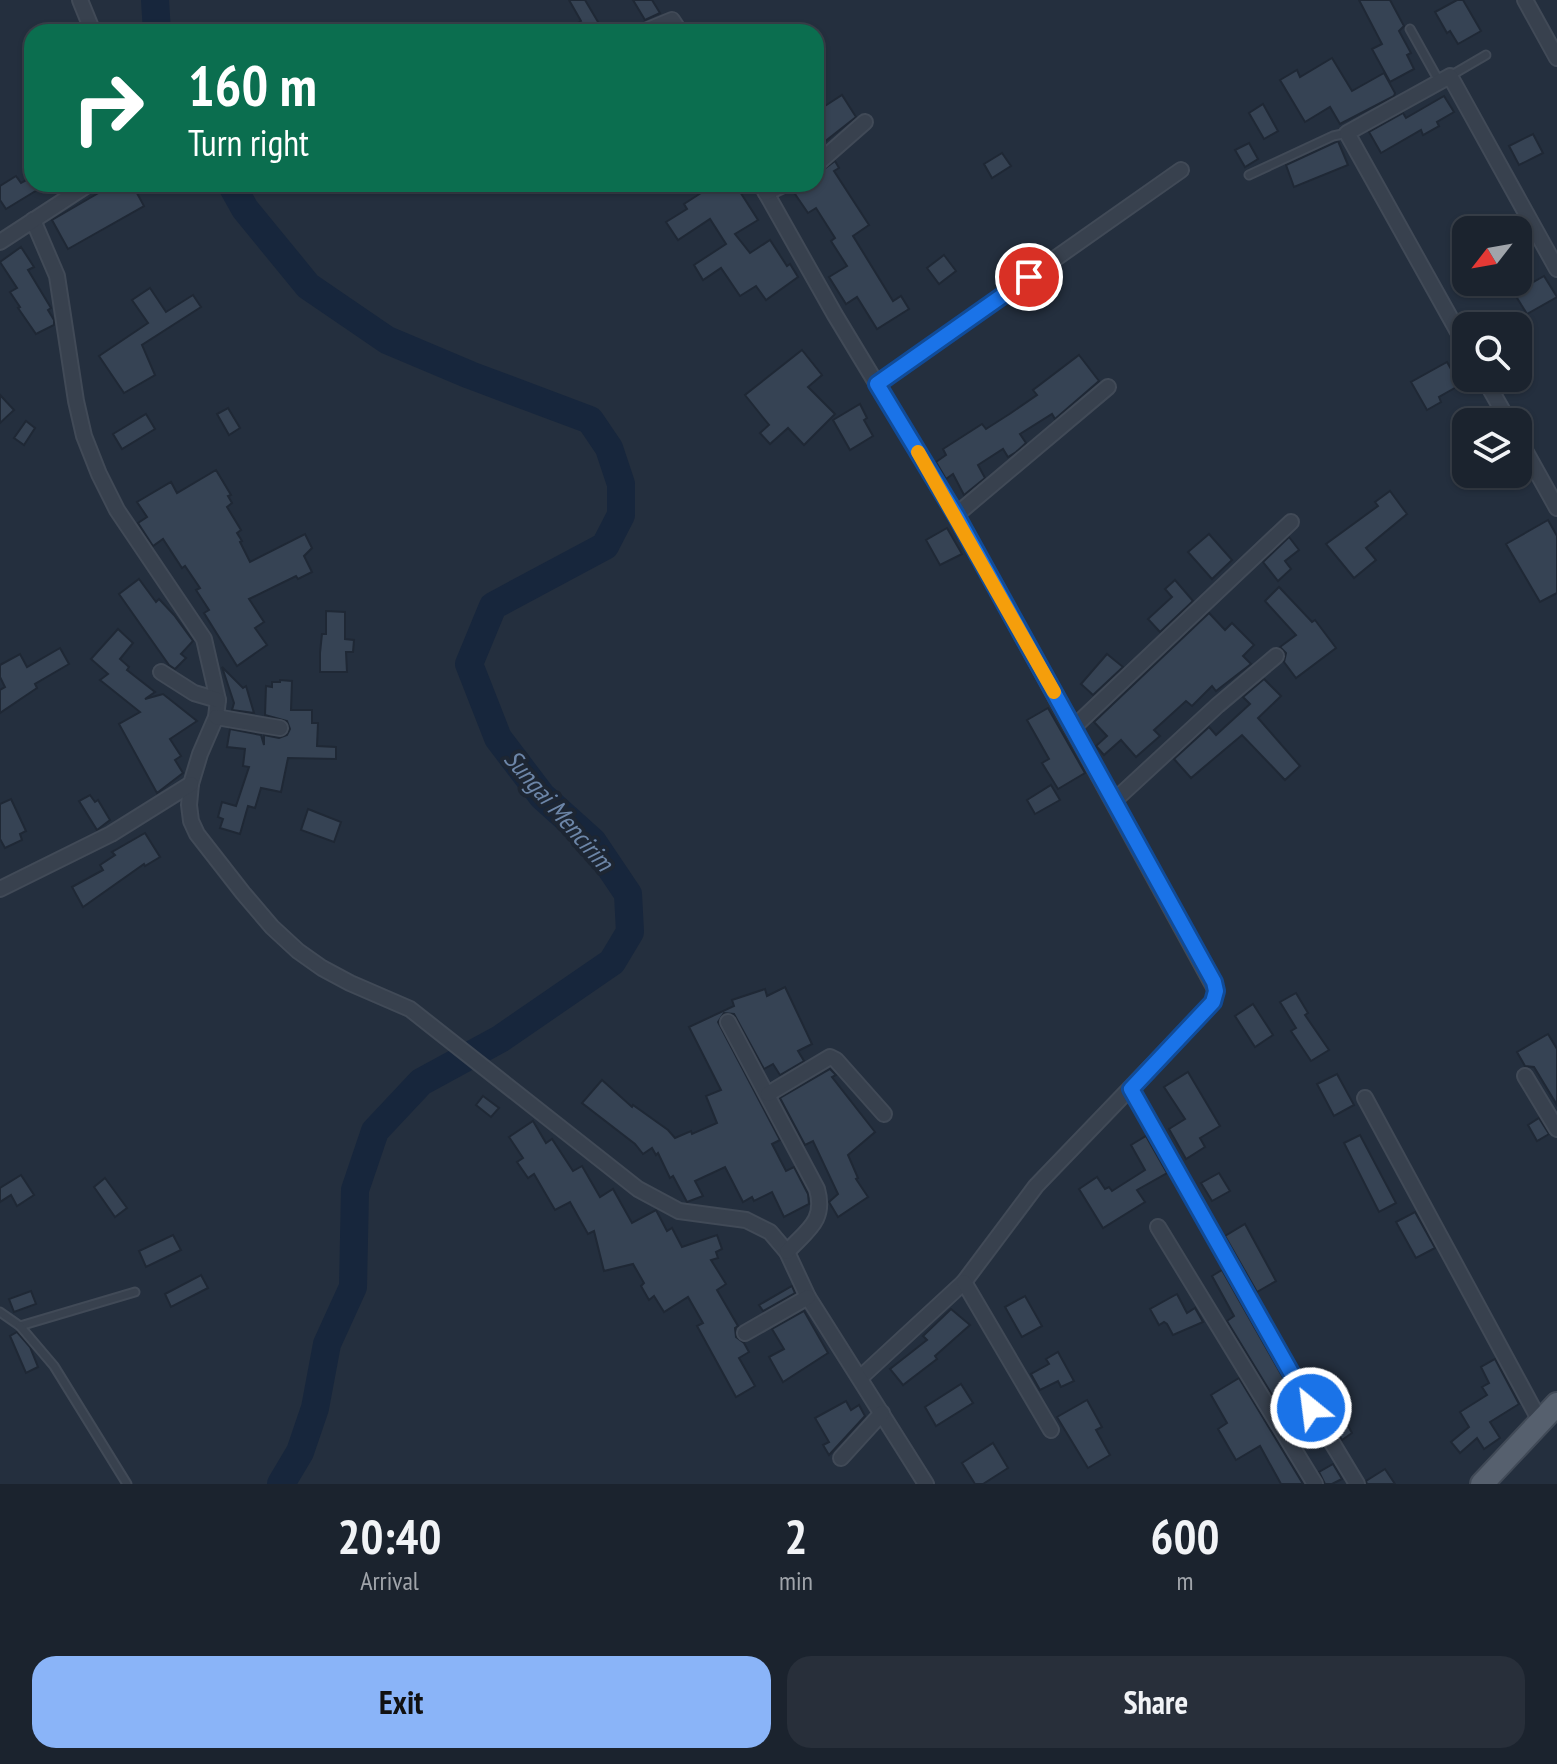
<!DOCTYPE html>
<style>
body{margin:0;font-family:"PT Sans Narrow",sans-serif;background:#282f3a;color:#f1f3f6;height:100vh;display:flex;flex-direction:column;font-size:30px;white-space:nowrap}
*{box-sizing:border-box;margin:0}
p{font-size:26px;color:#a0a4aa}
.icon{flex:none;width:44px;height:44px;fill:none;stroke:currentColor;stroke-width:2;stroke-linecap:round;stroke-linejoin:round}
.map{position:relative;height:1484px;overflow:hidden}
.details{display:flex;flex-direction:column;background:#1b232e;flex:1}
.details>*{flex:none}
.hud{position:absolute;left:24px;top:24px;width:800px;height:168px;border-radius:24px;box-shadow:0 2px 6px #0004,0 0 0 2px #39404a;background:#0b6e4f;color:#fff;overflow:hidden}
.needle{width:52px;rotate:239deg}
.tools{position:absolute;left:1452px;top:216px;display:grid;gap:16px}
.tools a{display:grid;place-items:center;width:80px;height:80px;border-radius:16px;background:#1b232e;box-shadow:0 2px 6px #0004,0 0 0 2px #39404a;font-size:40px}
.pin{position:absolute;display:grid;place-items:center;width:68px;height:68px;color:#fff;margin:-34px;border:4px solid #fff;border-radius:50%;box-shadow:0 2px 8px #0007}
.me{position:absolute;width:88px;margin:-44px;rotate:331deg;stroke-linejoin:round;filter:drop-shadow(0 0 6px #0008)}
.turn{display:flex;align-items:center;gap:28px;height:168px;padding:0 32px;font-size:36px}
.turn .icon{width:104px;height:104px;stroke-width:2.5}
.turn b{display:block;font-size:56px;line-height:68px}
.eta{display:flex;justify-content:space-evenly;align-items:center;height:136px;text-align:center}
.eta b{font-size:48px;font-weight:600;line-height:56px}
.action{display:flex;gap:16px;margin-top:auto;padding:16px 32px}
.action a{flex:1;height:92px;border-radius:24px;background:#8ab4f8;color:#111;font-size:32px;font-weight:600;line-height:92px;text-align:center}
.action a+a{background:#282f3a;color:#f1f3f6}
.map>svg:first-child{display:block}
.lines{fill:none;stroke-linecap:round;stroke-linejoin:round}
.river{stroke:#17263c;stroke-width:28}
.building{fill:#364354;stroke:#1f2835;stroke-width:2}
.service-casing{stroke:#414a57;stroke-width:11}
.minor-casing{stroke:#414a57;stroke-width:18}
.primary-casing{stroke:#414a57;stroke-width:26}
.service{stroke:#38414e;stroke-width:7}
.minor{stroke:#38414e;stroke-width:14}
.primary{stroke:#56606e;stroke-width:22}
.route-casing{stroke:#114b97;stroke-width:20}
.route{stroke:#1a73e8;stroke-width:14}
.slow{stroke:#f59e0b;stroke-width:14}
.labels{text-anchor:middle;dominant-baseline:central;stroke-width:8;stroke-linejoin:round;paint-order:stroke}
.water-label{font-size:26px;font-style:italic;fill:#6d86a8;stroke:#1d2633}
</style>
<div class="map">
<svg width="1557" height="1484" viewBox="0 0 1557 1484">
<rect width="100%" height="100%" fill="#242f3e"/>
<g class="lines">
<g class="river">
<polyline points="155,0 157,32"/>
<polyline points="231,184 245,209 308,286 387,340 470,375 590,420 609,448 621,484 621,515 605,546 493,606 469,664 498,738 542,796 593,842 628,894 630,932 612,962 500,1039 421,1082 375,1131 355,1190 353,1287 327,1344 315,1408 300,1452 281,1484"/>
</g>
</g>
<g class="building">
<polygon points="569,0 585,0 604,32 563,32 581,21"/>
<polygon points="633,0 652,0 660,13 645,20"/>
<polygon points="1359,0 1390,0 1404,26 1399,31 1411,53 1407,55 1414,69 1390,82 1372,49 1382,44"/>
<polygon points="1457,0 1463,0 1481,31 1458,44 1450,31 1447,33 1435,12"/>
<polygon points="1332,58 1352,91 1384,73 1395,93 1394,96 1340,124 1330,107 1305,122 1280,80 1297,70 1300,77"/>
<polygon points="816,93 825,106 842,95 856,117 823,143 816,152"/>
<polygon points="1444,96 1454,112 1437,122 1439,126 1423,135 1421,130 1381,153 1369,132 1403,113 1406,118"/>
<polygon points="1263,104 1278,131 1264,139 1249,113"/>
<polygon points="1533,134 1543,153 1519,165 1509,146"/>
<polygon points="1338,141 1348,165 1294,187 1286,165"/>
<polygon points="1249,143 1258,159 1245,167 1235,150"/>
<polygon points="1002,153 1011,166 992,178 984,164"/>
<polygon points="835,161 839,168 834,171 869,225 853,236 893,301 901,296 909,309 877,329 857,297 846,304 829,277 847,266 831,241 835,238 816,208 808,213 795,194 811,184 816,184 816,175"/>
<polygon points="16,176 21,183 32,177 32,184 47,184 6,209 0,200 0,186"/>
<polygon points="114,184 132,184 144,206 68,249 52,220"/>
<polygon points="696,184 735,184 758,220 735,234 750,253 770,240 787,266 790,264 798,277 766,300 756,286 740,296 721,268 703,280 694,265 726,244 710,219 678,240 666,222 687,209 684,204 701,193"/>
<polygon points="21,247 34,267 28,270 51,308 48,310 54,320 54,325 36,334 18,308 20,307 10,292 17,288 0,262"/>
<polygon points="944,255 956,271 939,284 927,268"/>
<polygon points="1544,276 1557,297 1527,314 1514,293"/>
<polygon points="150,288 166,312 193,295 201,307 142,345 155,375 124,393 99,356 148,323 132,300"/>
<polygon points="802,350 822,375 808,387 835,414 804,445 788,428 770,444 760,433 769,425 745,395"/>
<polygon points="1079,355 1099,381 1055,419 1052,414 1020,434 1026,443 1016,452 1008,457 1003,449 978,465 985,478 964,495 953,474 946,479 936,462 946,455 943,449 982,424 986,429 1011,413 1037,395 1033,390"/>
<polygon points="1447,362 1460,385 1439,397 1441,402 1427,410 1411,382"/>
<polygon points="0,395 14,410 0,423"/>
<polygon points="860,404 867,418 864,420 873,436 850,450 833,420"/>
<polygon points="228,408 240,428 229,435 217,414"/>
<polygon points="146,414 155,429 122,449 113,434"/>
<polygon points="26,421 35,428 24,445 14,438"/>
<polygon points="216,470 231,495 228,496 232,503 227,507 241,530 237,533 242,541 240,542 250,562 305,534 312,548 304,556 312,572 298,579 296,576 249,599 264,622 255,628 267,645 237,666 204,613 209,610 196,590 200,588 185,566 182,568 163,539 153,546 138,523 147,517 137,502 171,482 177,493"/>
<polygon points="1390,491 1407,514 1366,548 1376,560 1354,578 1326,544 1378,506 1375,502"/>
<polygon points="1548,520 1557,536 1557,593 1540,602 1506,544"/>
<polygon points="947,528 962,554 940,565 926,540"/>
<polygon points="1209,534 1232,560 1212,579 1188,552"/>
<polygon points="1289,537 1299,550 1285,561 1291,569 1278,581 1263,562"/>
<polygon points="139,579 156,602 159,599 174,615 193,641 181,654 186,658 175,669 169,665 119,594"/>
<polygon points="1175,580 1193,601 1160,632 1148,619 1172,597 1165,589"/>
<polygon points="1279,587 1312,622 1315,620 1336,648 1296,678 1284,662 1286,653 1280,647 1296,635 1265,601"/>
<polygon points="326,611 345,612 345,639 354,640 353,652 346,652 347,672 320,672 320,653 322,634 326,634"/>
<polygon points="1209,613 1225,630 1232,623 1254,645 1243,656 1251,664 1216,691 1212,686 1192,706 1186,701 1154,730 1160,736 1136,757 1121,740 1104,755 1096,746 1107,736 1094,722"/>
<polygon points="118,629 133,643 120,659 129,667 127,670 155,692 145,699 163,694 197,721 170,739 181,756 175,760 183,773 157,793 119,724 140,712 100,680 108,674 91,659"/>
<polygon points="60,648 69,664 35,684 37,688 0,713 0,690 5,687 0,677 0,665 20,654 27,667"/>
<polygon points="1107,654 1123,667 1093,695 1081,684"/>
<polygon points="222,667 243,688 246,686 254,713 232,710 234,703"/>
<polygon points="1264,679 1281,696 1258,718 1300,766 1285,780 1242,735 1191,778 1174,759 1209,727 1216,735 1250,704 1243,697"/>
<polygon points="280,680 292,681 291,710 312,710 312,723 318,723 317,746 336,747 336,759 288,758 281,792 261,788 255,808 248,806 240,834 220,828 223,819 218,817 222,802 236,806 249,767 243,766 245,749 227,747 230,729 261,735 264,745 264,735 279,738 287,735 290,729 287,721 265,715 266,686 272,687 272,682 280,682"/>
<polygon points="1048,708 1085,773 1058,789 1042,763 1049,759 1027,720"/>
<polygon points="1051,785 1060,800 1035,814 1027,800"/>
<polygon points="90,795 95,802 98,800 110,820 97,830 79,801"/>
<polygon points="11,799 26,831 20,834 22,840 5,848 0,839 0,804"/>
<polygon points="308,809 341,822 334,842 301,830"/>
<polygon points="145,833 160,857 145,866 144,864 83,907 72,887 103,870 100,865 115,855 112,852"/>
<polygon points="785,987 812,1044 798,1051 804,1061 780,1075 773,1064 764,1069 734,1014 724,1013 718,1022 780,1140 772,1144 786,1171 794,1167 808,1194 809,1204 784,1217 772,1192 754,1201 752,1197 743,1202 725,1167 695,1181 703,1196 687,1202 673,1176 670,1178 658,1153 656,1155 652,1148 643,1154 635,1144 582,1103 602,1080 632,1107 633,1105 668,1130 675,1138 691,1131 692,1134 717,1123 706,1096 721,1090 689,1027 734,1006 732,1000 765,989 767,996"/>
<polygon points="1296,993 1308,1013 1305,1015 1329,1050 1311,1061 1291,1031 1296,1028 1280,1002"/>
<polygon points="1253,1004 1273,1035 1255,1047 1235,1016"/>
<polygon points="1548,1034 1557,1049 1557,1105 1534,1067 1525,1066 1517,1052"/>
<polygon points="830,1069 836,1075 832,1077 875,1132 848,1155 858,1178 856,1179 868,1197 838,1217 829,1202 838,1194 813,1141 805,1145 780,1098"/>
<polygon points="1188,1072 1220,1126 1200,1138 1205,1147 1186,1159 1169,1129 1185,1119 1164,1087"/>
<polygon points="1337,1074 1354,1105 1334,1116 1317,1084"/>
<polygon points="483,1096 499,1108 491,1117 476,1105"/>
<polygon points="1539,1118 1549,1134 1537,1141 1528,1125"/>
<polygon points="533,1121 546,1143 552,1139 573,1171 582,1166 600,1197 613,1189 632,1223 656,1210 667,1231 672,1228 682,1247 717,1235 722,1249 716,1252 718,1258 711,1260 726,1284 717,1290 738,1326 735,1328 736,1337 744,1343 749,1352 739,1358 755,1386 736,1397 697,1326 703,1323 688,1297 664,1312 654,1296 649,1300 641,1286 644,1283 633,1264 604,1271 594,1231 588,1234 570,1202 555,1210 534,1174 528,1178 517,1162 523,1158 509,1137"/>
<polygon points="1360,1135 1396,1203 1379,1212 1344,1143"/>
<polygon points="1146,1136 1167,1173 1137,1190 1145,1202 1103,1228 1079,1189 1097,1177 1105,1189 1109,1187 1112,1191 1145,1170 1131,1145"/>
<polygon points="1219,1173 1230,1191 1212,1201 1201,1183"/>
<polygon points="21,1175 34,1195 17,1206 11,1195 0,1202 0,1188"/>
<polygon points="105,1178 127,1208 115,1217 94,1187"/>
<polygon points="1415,1212 1435,1248 1416,1258 1396,1222"/>
<polygon points="1245,1224 1276,1281 1257,1292 1225,1236"/>
<polygon points="173,1235 181,1250 146,1267 139,1251"/>
<polygon points="1222,1270 1315,1434 1301,1442 1227,1321 1234,1316 1212,1276"/>
<polygon points="201,1275 208,1288 171,1307 165,1294"/>
<polygon points="792,1286 795,1293 763,1311 759,1305"/>
<polygon points="31,1291 36,1304 14,1312 9,1299"/>
<polygon points="1177,1294 1187,1313 1195,1308 1203,1322 1173,1335 1167,1324 1164,1322 1159,1325 1150,1309"/>
<polygon points="1025,1296 1042,1326 1022,1337 1005,1307"/>
<polygon points="951,1309 970,1325 935,1356 937,1359 903,1385 890,1369 927,1340 923,1336"/>
<polygon points="804,1311 828,1353 783,1382 769,1357 784,1349 772,1329"/>
<polygon points="17,1332 30,1347 38,1367 26,1373 10,1336"/>
<polygon points="1058,1352 1074,1381 1061,1387 1058,1381 1040,1390 1031,1374 1049,1364 1046,1359"/>
<polygon points="1495,1359 1519,1404 1490,1422 1500,1438 1484,1449 1477,1438 1460,1453 1451,1442 1469,1427 1460,1412 1487,1395 1482,1387 1489,1383 1481,1367"/>
<polygon points="1239,1378 1303,1484 1281,1484 1260,1446 1236,1460 1218,1429 1227,1423 1211,1395"/>
<polygon points="961,1384 973,1403 936,1426 925,1407"/>
<polygon points="1335,1396 1350,1419 1346,1422 1352,1433 1342,1440 1321,1405"/>
<polygon points="1087,1400 1102,1427 1096,1430 1110,1455 1088,1468 1057,1417"/>
<polygon points="846,1401 851,1410 859,1405 865,1416 829,1455 823,1445 829,1442 815,1418"/>
<polygon points="993,1443 1008,1468 983,1484 975,1484 962,1463"/>
<polygon points="1333,1464 1342,1479 1332,1484 1325,1484 1319,1472"/>
<polygon points="1385,1469 1395,1484 1367,1484 1366,1481"/>
</g>
<g class="lines">
<defs>
<g id="service">
<polyline points="1410,29 1439,81"/>
<polyline points="1450,76 1486,55"/>
<polyline points="1249,175 1333,136 1347,133"/>
<polyline points="0,1312 20,1326 135,1292"/>
<polyline points="20,1326 54,1366 127,1484"/>
</g>
<g id="minor">
<polyline points="80,0 93,32"/>
<polyline points="1525,0 1557,58"/>
<polyline points="643,32 672,20 680,32"/>
<polyline points="816,165 865,122"/>
<polyline points="761,184 835,315 956,515 1216,991 1213,1002 1036,1186 964,1282 860,1378"/>
<polyline points="766,193 785,184"/>
<polyline points="33,220 57,276 76,401 84,436 99,474 117,510 204,639 218,700 216,717 200,754 191,784 189,805 191,821 197,834 243,893 272,927 298,951 322,968 350,983 410,1009 638,1189 679,1211 746,1220 770,1232 787,1252 808,1297 926,1484"/>
<polyline points="0,242 89,184"/>
<polyline points="1466,346 1347,133 1450,76 1557,269"/>
<polyline points="1484,378 1509,422"/>
<polyline points="877,384 1181,170"/>
<polyline points="1518,438 1557,508"/>
<polyline points="956,515 1108,387"/>
<polyline points="161,672 194,693 218,700"/>
<polyline points="216,717 280,728"/>
<polyline points="1074,727 1291,522"/>
<polyline points="1114,801 1218,705 1276,656"/>
<polyline points="0,889 111,834 191,784"/>
<path d="M728,1022l89,167c9,32 -10,41 -30,63"/>
<polyline points="1525,1076 1557,1129"/>
<polyline points="1131,1089 1311,1408 1357,1484"/>
<polyline points="768,1094 830,1057 836,1060 884,1114"/>
<polyline points="1365,1098 1540,1421"/>
<polyline points="1158,1227 1315,1484"/>
<polyline points="964,1282 1051,1430"/>
<polyline points="745,1333 808,1297"/>
<polyline points="841,1458 882,1413"/>
</g>
<polyline id="primary" points="1482,1484 1557,1404"/>
</defs>
<use href="#service" class="service-casing"/>
<use href="#minor" class="minor-casing"/>
<use href="#primary" class="primary-casing"/>
<use href="#service" class="service"/>
<use href="#minor" class="minor"/>
<use href="#primary" class="primary"/>
</g>
<g class="lines">
<defs>
<polyline id="route" points="1029,277 877,384 956,515 1214,982 1216,991 1213,1002 1131,1089 1311,1408"/>
</defs>
<use href="#route" class="route-casing"/>
<use href="#route" class="route"/>
<polyline class="slow" points="918,452 1054,692"/>
</g>
<g class="labels">
<g class="water-label">
<text transform="translate(559 810) rotate(49)">Sungai Mencirim</text>
</g>
</g>
</svg>
<div class="tools">
<a><svg class="needle" viewBox="-14 -14 28 28"><path d="M0-13l5 13h-10z" fill="#e53935"/><path d="M0 13l5-13h-10z" fill="#a0a4aa"/></svg></a>
<a><svg class="icon" aria-label="search" viewBox="0 0 24 24"><circle cx="10" cy="10" r="6"/><path d="M15 15l6 6"/></svg></a>
<a><svg class="icon" aria-label="layers" viewBox="0 0 24 24"><path d="M12 4l9 5-9 5-9-5zM3 14l9 5 9-5"/></svg></a>
</div>
<div class="pin" style="left:1029px;top:277px;background:#d93025"><svg class="icon" aria-label="arrive" viewBox="0 0 24 24"><path d="M6 21V4h12l-3 4 3 4H6"/></svg></div>
<svg class="me" style="left:1311px;top:1408px" viewBox="-20 -20 40 40"><circle r="17" fill="#1a73e8" stroke="#fff" stroke-width="3"/><path d="M0-11L8 9 0 5-8 9z" fill="#fff"/></svg>
<div class="hud">
<div class="turn"><svg class="icon" aria-label="right" viewBox="0 0 24 24"><path d="M7 20v-9h11M14 6l5 5-5 5"/></svg><div><b>160 m</b>Turn right</div></div>
</div>
</div>
<section class="details">
<div class="eta">
<div><b>20:40</b><p>Arrival</p></div>
<div><b>2</b><p>min</p></div>
<div><b>600</b><p>m</p></div>
</div>
<div class="action"><a>Exit</a><a>Share</a></div>
</section>
